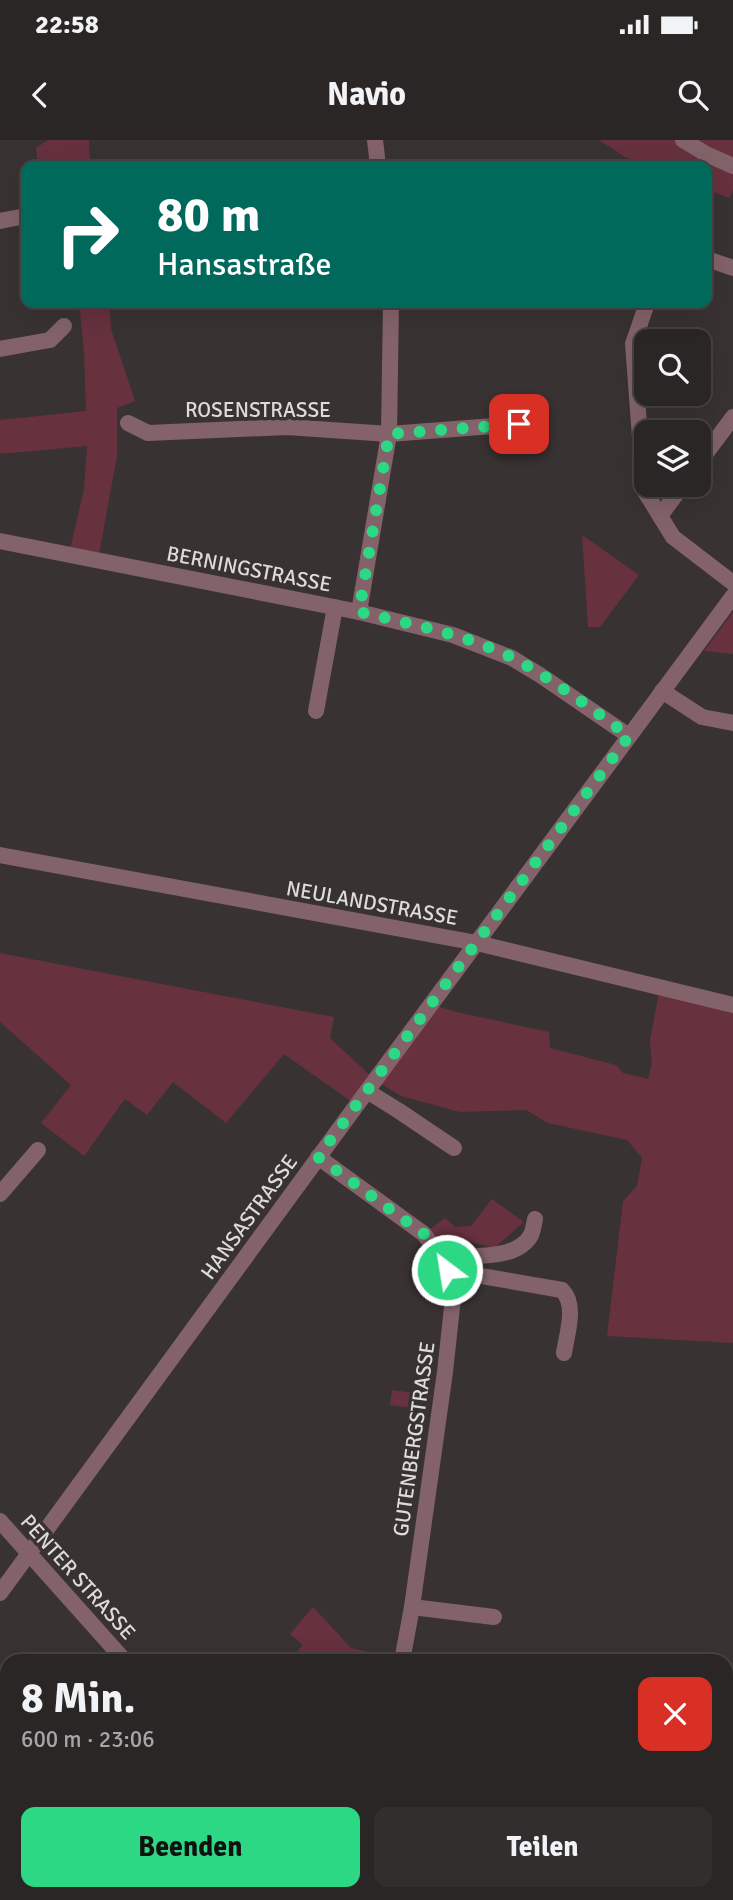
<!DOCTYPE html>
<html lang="de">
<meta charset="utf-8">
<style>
body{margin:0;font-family:Signika,sans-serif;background:#332e2e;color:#f1f3f6;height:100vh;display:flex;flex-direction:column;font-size:26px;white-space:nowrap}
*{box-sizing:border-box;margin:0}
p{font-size:23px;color:#a6a5a7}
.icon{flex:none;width:38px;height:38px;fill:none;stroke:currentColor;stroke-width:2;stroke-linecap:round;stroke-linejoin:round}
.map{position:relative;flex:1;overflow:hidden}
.details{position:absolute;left:0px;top:1514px;width:733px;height:247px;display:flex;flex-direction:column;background:#2b2626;border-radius:21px 21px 0 0;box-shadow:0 7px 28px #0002,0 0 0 2px #474343}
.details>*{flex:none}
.hud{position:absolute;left:21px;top:21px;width:691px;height:147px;border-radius:14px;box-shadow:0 7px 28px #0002,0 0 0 2px #474343;background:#00695c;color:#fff;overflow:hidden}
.tools{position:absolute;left:634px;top:189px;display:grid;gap:14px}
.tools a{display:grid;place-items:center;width:77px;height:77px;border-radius:14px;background:#2b2626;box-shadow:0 7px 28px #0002,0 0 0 2px #474343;font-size:35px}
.pin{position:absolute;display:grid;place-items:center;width:60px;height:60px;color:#fff;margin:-30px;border-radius:14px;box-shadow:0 4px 10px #0006}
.me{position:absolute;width:77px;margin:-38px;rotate:329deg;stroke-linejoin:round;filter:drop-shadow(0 0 5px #0008)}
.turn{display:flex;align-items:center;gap:24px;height:147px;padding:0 21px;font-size:32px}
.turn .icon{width:91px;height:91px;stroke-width:2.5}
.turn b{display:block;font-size:49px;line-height:60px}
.round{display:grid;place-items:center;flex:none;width:74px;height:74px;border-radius:14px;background:#332e2e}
.headline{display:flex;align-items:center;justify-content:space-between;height:119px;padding:0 21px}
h1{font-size:42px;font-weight:700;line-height:52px}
.button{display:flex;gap:14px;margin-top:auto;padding:14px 21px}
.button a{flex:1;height:80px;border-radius:14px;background:#2dd884;color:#111;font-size:28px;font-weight:700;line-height:80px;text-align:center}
.button a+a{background:#332e2e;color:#f1f3f6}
.status{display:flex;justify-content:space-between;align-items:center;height:49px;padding:0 35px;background:#2b2626;direction:ltr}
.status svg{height:19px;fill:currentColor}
header{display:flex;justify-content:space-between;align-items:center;height:91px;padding:0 21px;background:#2b2626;font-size:32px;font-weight:700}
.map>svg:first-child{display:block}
.green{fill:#67313e}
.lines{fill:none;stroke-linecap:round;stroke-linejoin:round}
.minor{stroke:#836369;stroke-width:16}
.route{stroke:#2dd884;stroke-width:12;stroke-dasharray:0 21.6}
.labels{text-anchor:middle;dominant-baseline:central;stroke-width:7;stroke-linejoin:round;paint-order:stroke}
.street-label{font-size:21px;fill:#dfdbdb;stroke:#393233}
</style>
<div class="status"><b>22:58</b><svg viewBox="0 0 49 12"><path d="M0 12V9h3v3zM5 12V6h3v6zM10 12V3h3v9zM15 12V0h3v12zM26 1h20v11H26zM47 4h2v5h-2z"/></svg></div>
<header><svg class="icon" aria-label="back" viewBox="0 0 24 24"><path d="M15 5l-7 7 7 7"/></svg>Navio<svg class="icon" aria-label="search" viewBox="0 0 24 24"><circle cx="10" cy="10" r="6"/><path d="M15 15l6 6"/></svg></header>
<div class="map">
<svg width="733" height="1760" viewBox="0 0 733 1760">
<rect width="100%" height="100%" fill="#393233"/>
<g class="green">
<polygon points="48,0 89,0 90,18 96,26 38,26 36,8"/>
<polygon points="599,0 733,0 733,50 730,58 707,50 707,26 648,26 625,17"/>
<polygon points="61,163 109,163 111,189 135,261 117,268 117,316 98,420 69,414 84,349 87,306 0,314 0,280 86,271 84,212 80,171"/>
<polygon points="582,395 639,435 600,487 588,487"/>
<polygon points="733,472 733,514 704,511"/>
<polygon points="0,813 334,877 330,898 375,940 439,867 461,873 549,892 550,908 616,925 623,933 648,939 652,923 650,901 660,847 733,865 733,1203 607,1196 623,1061 637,1046 642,1018 627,1000 548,983 526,970 460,972 401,956 375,940 356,965 284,914 226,983 173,942 147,975 125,959 84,1016 41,983 71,945 0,882"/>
<polygon points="492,1059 524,1082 494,1108 456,1098 438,1114 424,1094 445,1078 455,1087 471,1086"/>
<polygon points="392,1250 431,1255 428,1270 390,1265"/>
<polygon points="313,1467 351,1508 402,1519 402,1521 289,1521 303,1505 290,1494"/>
</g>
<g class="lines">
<g class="minor">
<polyline points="375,0 378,26"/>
<polyline points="683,0 706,14 733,26"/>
<polyline points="0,81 26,76"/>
<polyline points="707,119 733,128"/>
<polyline points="647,163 633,204 644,350 673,397 733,443"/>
<polyline points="0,209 50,200 64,186"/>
<polyline points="128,283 148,293 287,287 389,294 519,284"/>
<polyline points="698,324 733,277"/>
<polyline points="660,376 683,345"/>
<polyline points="0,401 359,472 453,495 512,518 540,535 629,596"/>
<polyline points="359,472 389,294 391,163"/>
<polyline points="662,551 702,577 733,583"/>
<polyline points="316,571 335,467"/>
<polyline points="0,715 477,803 733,865"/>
<polyline points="367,951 399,971 454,1008"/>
<polyline points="318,1017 424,1094 445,1124 453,1158 445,1232 412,1467 402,1521"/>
<polyline points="0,1054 38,1010"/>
<path d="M442,1119c26,-5 74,3 89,-24 2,-4 3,-11 4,-16"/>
<path d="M447,1130l115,20c15,15 5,43 2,63"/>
<polyline points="0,1381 125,1521"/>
<polyline points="0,1453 367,951 733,456"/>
<polyline points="412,1467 494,1477"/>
<polyline points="336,1754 342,1760"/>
<polyline points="149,1760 155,1754"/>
<polyline points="196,1760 201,1754"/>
</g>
</g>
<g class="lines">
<path class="route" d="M447,1130l-2,-6 -21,-30 -106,-77 311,-421c-37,-27 -75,-56 -116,-78 -48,-24 -103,-34 -154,-46l30,-178 130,-10"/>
</g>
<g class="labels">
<g class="street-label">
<text x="258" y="270">ROSENSTRASSE</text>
<text transform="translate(249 429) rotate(11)">BERNINGSTRASSE</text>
<text transform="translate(372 763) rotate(10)">NEULANDSTRASSE</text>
<text transform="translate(249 1077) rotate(-54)">HANSASTRASSE</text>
<text transform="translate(414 1299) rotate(-82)">GUTENBERGSTRASSE</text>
<text transform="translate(78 1437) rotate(48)">PENTER STRASSE</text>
</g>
</g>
</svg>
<div class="tools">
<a><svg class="icon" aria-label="search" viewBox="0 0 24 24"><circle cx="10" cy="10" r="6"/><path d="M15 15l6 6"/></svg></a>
<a><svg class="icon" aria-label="layers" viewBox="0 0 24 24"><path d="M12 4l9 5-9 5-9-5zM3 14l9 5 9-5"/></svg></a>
</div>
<div class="pin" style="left:519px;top:284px;background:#d93025"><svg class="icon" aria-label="arrive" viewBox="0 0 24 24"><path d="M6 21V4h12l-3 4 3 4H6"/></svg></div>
<svg class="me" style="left:447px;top:1130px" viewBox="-20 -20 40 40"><circle r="17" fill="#2dd884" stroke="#fff" stroke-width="3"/><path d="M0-11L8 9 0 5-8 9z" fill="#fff"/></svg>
<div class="hud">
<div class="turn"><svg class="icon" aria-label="right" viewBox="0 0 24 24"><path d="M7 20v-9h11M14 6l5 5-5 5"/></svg><div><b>80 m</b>Hansastraße</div></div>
</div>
<section class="details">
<div class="headline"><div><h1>8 Min.</h1><p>600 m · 23:06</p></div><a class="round" style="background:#d93025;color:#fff"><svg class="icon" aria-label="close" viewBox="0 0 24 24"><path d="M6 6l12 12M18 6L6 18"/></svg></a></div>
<div class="button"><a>Beenden</a><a>Teilen</a></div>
</section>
</div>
